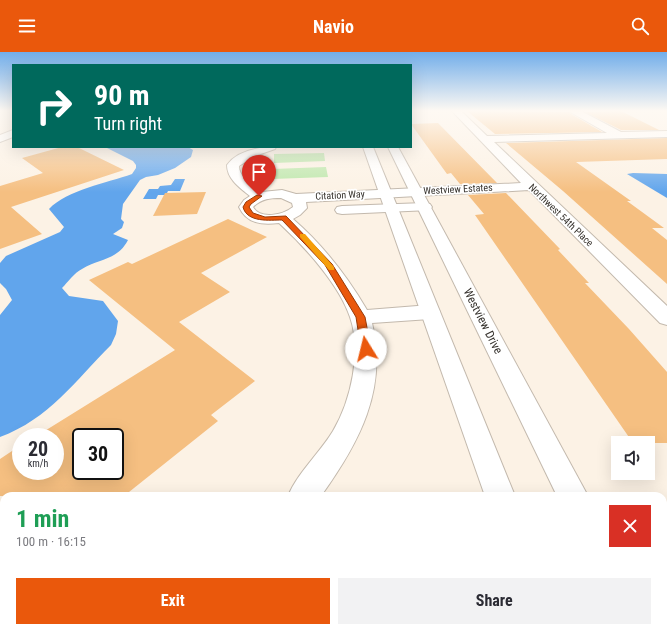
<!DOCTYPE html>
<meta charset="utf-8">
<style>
body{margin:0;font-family:"Roboto Condensed",sans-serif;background:#f2f2f3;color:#2b2b33;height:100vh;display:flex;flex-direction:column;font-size:15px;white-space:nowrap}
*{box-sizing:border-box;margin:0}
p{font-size:13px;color:#7c7c81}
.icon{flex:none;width:22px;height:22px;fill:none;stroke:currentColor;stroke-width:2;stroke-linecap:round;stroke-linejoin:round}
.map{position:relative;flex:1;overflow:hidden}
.sheet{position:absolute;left:0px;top:440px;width:667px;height:140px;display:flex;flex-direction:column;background:#fff;border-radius:12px 12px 0 0;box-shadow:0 4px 16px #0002}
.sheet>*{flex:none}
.top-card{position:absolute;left:12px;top:12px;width:400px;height:84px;border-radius:0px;box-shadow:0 4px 16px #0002;background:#00695c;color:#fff;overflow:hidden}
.tools{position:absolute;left:611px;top:384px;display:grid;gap:8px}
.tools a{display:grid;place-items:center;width:44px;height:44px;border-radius:0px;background:#fff;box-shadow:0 4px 16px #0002;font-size:20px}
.speed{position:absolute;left:12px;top:376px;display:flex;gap:8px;font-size:20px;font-weight:700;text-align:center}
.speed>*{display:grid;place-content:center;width:52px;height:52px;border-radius:50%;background:#fff;box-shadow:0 4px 16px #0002;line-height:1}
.speed small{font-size:10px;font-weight:400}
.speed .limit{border:2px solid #111;border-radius:6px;background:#fff;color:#111}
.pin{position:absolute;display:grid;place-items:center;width:34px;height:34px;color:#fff;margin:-41px -17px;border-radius:50% 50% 50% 0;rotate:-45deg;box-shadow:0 0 4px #0007}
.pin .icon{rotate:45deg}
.me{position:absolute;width:44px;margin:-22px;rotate:351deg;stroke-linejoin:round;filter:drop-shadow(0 0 3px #0008)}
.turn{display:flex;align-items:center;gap:14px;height:84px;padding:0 16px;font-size:18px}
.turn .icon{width:52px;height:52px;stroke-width:2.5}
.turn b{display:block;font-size:28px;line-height:34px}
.round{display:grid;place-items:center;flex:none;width:42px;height:42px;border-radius:0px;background:#f2f2f3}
.overview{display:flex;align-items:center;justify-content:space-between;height:68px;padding:0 16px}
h1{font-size:24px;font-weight:700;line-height:30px;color:#1e9e55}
.cta{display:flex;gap:8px;margin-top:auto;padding:8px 16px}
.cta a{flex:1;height:46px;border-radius:0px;background:#ea580c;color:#fff;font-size:16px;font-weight:700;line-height:46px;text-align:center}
.cta a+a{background:#f2f2f3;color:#2b2b33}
header{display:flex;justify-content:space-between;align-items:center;height:52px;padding:0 16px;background:#ea580c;color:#fff;font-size:18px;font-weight:700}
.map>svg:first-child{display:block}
.green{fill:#bee7ac}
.water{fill:#61a5ec}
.building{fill:#f5bf81;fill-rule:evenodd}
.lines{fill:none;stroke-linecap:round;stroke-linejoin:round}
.minor-casing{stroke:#c3b9ad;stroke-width:2}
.tertiary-casing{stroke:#c3b9ad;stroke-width:2}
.minor{fill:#fff;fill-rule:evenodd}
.tertiary{fill:#fff;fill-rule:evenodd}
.route{fill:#ea580c;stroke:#983908}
.slow{fill:#f59e0b}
.labels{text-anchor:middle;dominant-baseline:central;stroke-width:3.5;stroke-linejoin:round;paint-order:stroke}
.far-street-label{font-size:10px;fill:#35312c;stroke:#fff}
.street-label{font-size:12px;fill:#35312c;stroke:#fff}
</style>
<header><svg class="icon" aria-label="menu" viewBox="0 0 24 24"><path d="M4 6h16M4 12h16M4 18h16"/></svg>Navio<svg class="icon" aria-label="search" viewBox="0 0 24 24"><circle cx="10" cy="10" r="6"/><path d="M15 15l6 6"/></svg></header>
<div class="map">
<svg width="667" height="580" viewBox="0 0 667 580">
<rect width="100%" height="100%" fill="#fcf2e5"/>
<g class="green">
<polygon points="324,101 325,109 274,111 274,102"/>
<polygon points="326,115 328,125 272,127 272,117"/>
</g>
<g class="water">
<path d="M105,95h83l5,3 -2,7 -16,11 -17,7 -12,2 -6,3 -17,24 -2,15 3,3 -2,6 -9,6 15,6c-11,21 -29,18 -46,29 -8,4 -14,13 -20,19l7,8 34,5 15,20 -2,13 -5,11c-36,36 -62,74 -111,92v-122l12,-15 -6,-11 -6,-6v-20l6,-7 54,-24 4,-5 -15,-18c18,-19 58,-26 83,-35l4,-6v-3l-3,-4z"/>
<polygon points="633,121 667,122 667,146 627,122"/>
<polygon points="175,127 185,127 180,139 168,139 166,143 158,143 156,147 143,147 149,137 158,137 160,134 171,133"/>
</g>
<g class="building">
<polygon points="467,59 570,60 571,62 602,80 495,82"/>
<polygon points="621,59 659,78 621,78 585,60"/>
<polygon points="438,71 497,131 460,132 451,121 447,122 411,72"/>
<polygon points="667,86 667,107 576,110 631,149 627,149 664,176 652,176 667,188 667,232 563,139 506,91"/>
<polygon points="62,95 77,95 124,118 11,155 42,182 0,197 0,134 43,121 22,106"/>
<polygon points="206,140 197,162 153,164 165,141"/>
<polygon points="506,141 560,197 558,198 589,231 585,231 629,277 667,320 667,391 633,391 475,163 484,162 468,143"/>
<path d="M228,167l39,18 -66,36 29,19 -51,30 76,59 -44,34 7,6 -94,75h-124v-37l21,-14v26h34v-34h-20l140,-87 -86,-70 39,-18 4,2zM81,385h34v34h-34z"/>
</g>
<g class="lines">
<defs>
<g id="minor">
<path d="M452,59h9l26,25 120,-3 -35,-20 -1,-2h10l40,21 46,-1v6l-173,5 173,164v19l-7,-2 -131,-133 -223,12 1,6 -7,7 -7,4c30,26 54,57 74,91l63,-5 7,2 3,5 -3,5 -7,2 -58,4c16,67 -13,120 -51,173h-33c10,-24 31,-42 45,-65 18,-30 29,-80 17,-114 -11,-33 -46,-71 -71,-94 -17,2 -32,1 -40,-16l5,-7 6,-4c-10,-8 -23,-17 -23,-31 11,-15 32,-18 49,-18l-1,2 -20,7 -16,10c0,12 14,19 23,26l20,-2 14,4 225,-11zM281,146l11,5 1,4c-10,8 -33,13 -40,0 8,-8 17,-9 28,-9z"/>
<polygon points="13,78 13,85 0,90 0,83"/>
<polygon points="425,151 430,152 432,155 430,158 342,162 337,161 335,158 337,155 342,154"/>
<polygon points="149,576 192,576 190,580 148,580"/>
</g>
<g id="tertiary">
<polygon points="363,95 373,95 515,444 485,444"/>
<polygon points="388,95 398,95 588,444 557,444"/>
<polygon points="531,576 570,576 571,580 533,580"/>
<polygon points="622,576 661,576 662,580 624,580"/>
</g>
</defs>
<use href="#minor" class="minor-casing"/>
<use href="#tertiary" class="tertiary-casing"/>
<use href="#minor" class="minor"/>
<use href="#tertiary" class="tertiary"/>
</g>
<linearGradient id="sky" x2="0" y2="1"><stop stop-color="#72aeea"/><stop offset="0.42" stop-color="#fef9f3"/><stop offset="1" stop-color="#fef9f3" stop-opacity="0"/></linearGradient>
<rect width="667" height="140" fill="url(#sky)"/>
<path class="route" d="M257,143l5,1 -11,8 -2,3 4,6 12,4 21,-1 46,48 33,53 6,32 -2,2 -3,1 -5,-3 -5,-32 -31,-52 -43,-45c-12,0 -35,3 -39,-13l3,-5z"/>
<polygon class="slow" points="300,182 305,182 334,215 334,218 329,218 300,185"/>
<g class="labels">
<g class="far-street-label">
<text transform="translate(458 137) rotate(-3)">Westview Estates</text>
<text transform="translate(340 143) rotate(-3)">Citation Way</text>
<text transform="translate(561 163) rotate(44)">Northwest 54th Place</text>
</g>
<g class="street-label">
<text transform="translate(483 269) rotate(63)">Westview Drive</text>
</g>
</g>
</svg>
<div class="tools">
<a><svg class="icon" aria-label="sound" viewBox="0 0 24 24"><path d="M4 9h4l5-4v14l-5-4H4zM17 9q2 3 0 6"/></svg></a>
</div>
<div class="speed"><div>20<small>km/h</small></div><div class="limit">30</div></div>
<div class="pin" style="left:259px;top:144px;background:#d93025"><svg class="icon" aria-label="arrive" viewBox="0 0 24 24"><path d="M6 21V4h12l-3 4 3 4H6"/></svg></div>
<svg class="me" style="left:366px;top:297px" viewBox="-20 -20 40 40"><circle r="19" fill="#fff"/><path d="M0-13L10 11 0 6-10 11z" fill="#ea580c"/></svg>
<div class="top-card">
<div class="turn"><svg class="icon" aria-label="right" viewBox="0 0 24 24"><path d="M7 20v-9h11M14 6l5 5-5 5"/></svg><div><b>90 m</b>Turn right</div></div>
</div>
<section class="sheet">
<div class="overview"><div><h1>1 min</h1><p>100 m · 16:15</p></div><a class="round" style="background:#d93025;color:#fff"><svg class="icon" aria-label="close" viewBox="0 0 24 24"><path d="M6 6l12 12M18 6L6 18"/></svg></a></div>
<div class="cta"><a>Exit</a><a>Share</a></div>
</section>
</div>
